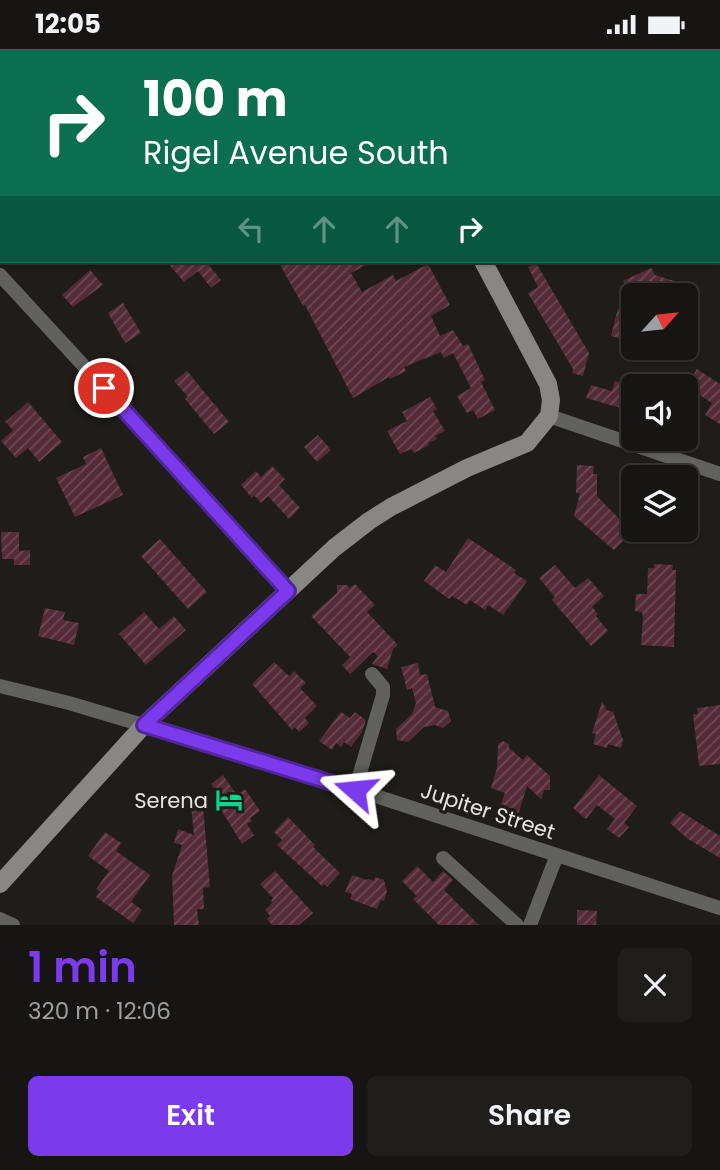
<!DOCTYPE html>
<meta charset="utf-8">
<style>
body{margin:0;font-family:Poppins,sans-serif;background:#201e1c;color:#f1f3f6;height:100vh;display:flex;flex-direction:column;font-size:26px;white-space:nowrap}
*{box-sizing:border-box;margin:0}
p{font-size:23px;color:#9e9fa0}
.icon{flex:none;width:38px;height:38px;fill:none;stroke:currentColor;stroke-width:2;stroke-linecap:round;stroke-linejoin:round}
.map{position:relative;height:876px;overflow:hidden}
.panel{display:flex;flex-direction:column;background:#171513;flex:1}
.panel>*{flex:none}
.guide{position:absolute;left:0px;top:0px;width:721px;height:214px;box-shadow:0 2px 5px #0004,0 0 0 2px #363433;background:#0b6e4f;color:#fff;overflow:hidden}
.needle{width:46px;rotate:63deg}
.buttons{position:absolute;left:621px;top:234px;display:grid;gap:14px}
.buttons a{display:grid;place-items:center;width:77px;height:77px;border-radius:10px;background:#171513;box-shadow:0 2px 5px #0004,0 0 0 2px #363433;font-size:35px}
.pin{position:absolute;display:grid;place-items:center;width:60px;height:60px;color:#fff;margin:-30px;border:4px solid #fff;border-radius:50%;box-shadow:0 2px 7px #0007}
.me{position:absolute;width:77px;margin:-38px;rotate:288deg;stroke-linejoin:round;filter:drop-shadow(0 0 5px #0008)}
.turn{display:flex;align-items:center;gap:24px;height:147px;padding:0 28px;font-size:32px}
.turn .icon{width:91px;height:91px;stroke-width:2.5}
.turn b{display:block;font-size:49px;line-height:60px}
.lanes{display:flex;align-items:center;height:66px;padding:0 28px;background:#0003;justify-content:center;gap:35px;direction:ltr}
.lanes .off{opacity:.35}
.round{display:grid;place-items:center;flex:none;width:74px;height:74px;border-radius:10px;background:#201e1c}
.summary{display:flex;align-items:center;justify-content:space-between;height:119px;padding:0 28px}
h1{font-size:42px;font-weight:600;line-height:52px;color:#7c3aed}
.cta{display:flex;gap:14px;margin-top:auto;padding:14px 28px}
.cta a{flex:1;height:80px;border-radius:10px;background:#7c3aed;color:#fff;font-size:28px;font-weight:600;line-height:80px;text-align:center}
.cta a+a{background:#201e1c;color:#f1f3f6}
.status{display:flex;justify-content:space-between;align-items:center;height:49px;padding:0 35px;background:#171513;direction:ltr}
.status svg{height:19px;fill:currentColor}
.map>svg:first-child{display:block}
.building{fill:url(#building-hatch)}
.lines{fill:none;stroke-linecap:round;stroke-linejoin:round}
.street{stroke:#61615e;stroke-width:14}
.secondary{stroke:#898784;stroke-width:18}
.route-casing{stroke:#51269a;stroke-width:18}
.route{stroke:#7c3aed;stroke-width:12}
.labels{text-anchor:middle;dominant-baseline:central;stroke-width:7;stroke-linejoin:round;paint-order:stroke}
.poi-label{font-size:21px;fill:#e7e5e3;stroke:#1f1c19;text-anchor:end}
.street-label{font-size:21px;fill:#e7e5e3;stroke:#1f1c19}
</style>
<div class="status"><b>12:05</b><svg viewBox="0 0 49 12"><path d="M0 12V9h3v3zM5 12V6h3v6zM10 12V3h3v9zM15 12V0h3v12zM26 1h20v11H26zM47 4h2v5h-2z"/></svg></div>
<div class="map">
<svg width="720" height="876" viewBox="0 0 720 876">
<defs>
<pattern id="building-hatch" width="6" height="6" patternUnits="userSpaceOnUse" patternTransform="scale(1.75)"><rect width="6" height="6" fill="#552b3a"/><path d="M-1 1l2-2M0 6l6-6M5 7l2-2" fill="none" stroke="#6d4a56"/></pattern>
</defs>
<rect width="100%" height="100%" fill="#1f1c19"/>
<g class="building">
<polygon points="166,212 210,212 207,214 221,231 211,239 198,222 184,233"/>
<polygon points="289,212 374,212 351,224 362,243 393,226 396,232 428,215 450,256 431,267 440,287 453,281 463,297 468,295 485,331 481,333 495,361 478,370 473,361 467,364 457,347 471,339 453,304 444,309 441,303 404,318 406,322 390,330 389,328 353,349 305,256 303,257 280,216"/>
<polygon points="536,214 589,304 583,327 572,324 573,320 528,244 538,238 528,218"/>
<polygon points="651,219 655,226 677,233 684,247 631,247 623,232"/>
<polygon points="90,221 103,236 73,258 62,246"/>
<polygon points="123,254 141,284 125,294 108,264"/>
<polygon points="618,259 634,263 634,286 627,284 625,291 611,287"/>
<polygon points="697,320 720,335 720,375 705,366 712,354 686,337"/>
<polygon points="187,322 229,373 214,385 185,350 188,348 174,332"/>
<polygon points="615,332 634,338 634,363 586,349 591,336 612,342"/>
<polygon points="430,348 437,360 433,362 445,382 435,387 437,390 428,394 429,396 414,404 411,400 400,405 387,382 407,372 402,363"/>
<polygon points="28,353 62,393 39,413 28,399 16,409 1,392 13,381 5,373"/>
<polygon points="318,386 331,401 317,413 304,398"/>
<polygon points="101,399 123,446 75,468 56,429 86,415 83,408"/>
<polygon points="577,416 594,417 593,425 597,425 597,447 632,483 614,501 574,467 580,444 576,444"/>
<polygon points="272,417 285,430 279,436 300,459 289,470 268,447 261,454 254,446 252,449 241,436 256,422 261,428"/>
<polygon points="1,483 19,483 19,502 30,501 30,516 14,516 14,510 2,510"/>
<polygon points="468,489 516,521 514,524 527,532 503,566 488,556 485,561 470,551 467,556 452,547 449,550 424,532 435,516 446,523"/>
<polygon points="160,490 207,543 188,560 141,507"/>
<polygon points="654,515 673,516 672,521 676,521 674,598 641,596 643,569 642,563 635,562 636,545 647,545 648,519 654,519"/>
<polygon points="555,516 575,539 588,529 604,547 592,558 598,565 596,567 608,582 591,597 552,551 555,548 539,529"/>
<polygon points="355,535 375,556 367,563 398,596 393,600 387,620 372,615 378,607 373,603 350,625 342,616 350,608 311,567 337,544 337,536 347,536 350,539"/>
<polygon points="45,559 65,563 63,571 79,574 74,596 38,587"/>
<polygon points="144,563 159,580 174,567 186,581 146,616 119,585"/>
<polygon points="274,613 289,627 294,622 306,634 300,639 317,657 305,669 309,674 299,683 295,678 292,681 252,635"/>
<polygon points="418,614 420,626 427,625 435,658 448,662 451,672 443,679 435,676 424,678 408,693 397,691 396,680 412,665 416,654 412,639 407,641 401,618"/>
<polygon points="602,653 607,661 613,663 623,691 621,699 608,695 607,699 593,695 596,685 592,684"/>
<polygon points="720,656 720,715 699,717 693,665 698,665 697,659"/>
<polygon points="341,663 350,669 355,663 366,671 362,683 351,698 344,693 341,698 336,694 332,701 319,692"/>
<polygon points="503,692 509,695 509,699 523,711 527,706 550,727 550,741 544,741 541,750 527,737 518,766 499,760 505,744 491,739 497,719 498,695"/>
<polygon points="223,726 237,746 245,740 260,762 250,769 252,772 247,775 254,786 242,795 218,756 224,755 211,735"/>
<polygon points="599,726 637,757 624,774 629,778 619,789 607,780 615,770 597,756 586,770 573,759"/>
<polygon points="191,757 203,757 210,838 203,839 204,860 197,860 199,876 174,876 172,827 182,796 174,794 178,780 194,786"/>
<polygon points="680,762 720,787 720,809 688,790 670,774"/>
<polygon points="288,768 315,796 313,798 340,824 327,838 324,835 322,837 277,796 282,791 274,783"/>
<polygon points="105,783 121,794 116,802 150,826 131,853 142,861 133,874 96,848 100,843 96,840 109,822 88,807"/>
<polygon points="417,817 433,833 443,822 453,831 444,841 479,876 439,876 413,850 417,847 402,832"/>
<polygon points="275,822 313,864 299,876 272,876 267,870 270,867 265,861 273,853 271,852 273,849 260,835"/>
<polygon points="352,826 367,831 368,830 374,832 375,828 384,831 387,843 384,852 381,851 377,860 350,850 352,845 345,843"/>
<polygon points="577,861 597,862 596,876 577,876"/>
</g>
<g class="lines">
<g class="street">
<polyline points="0,226 244,491 287,542"/>
<polyline points="549,367 720,425"/>
<polyline points="0,637 69,654 314,727 720,859"/>
<polyline points="355,741 383,646 383,638 372,625"/>
<polyline points="443,809 517,876"/>
<polyline points="0,870 13,876"/>
<polyline points="530,876 557,806"/>
</g>
<g class="secondary">
<polyline points="432,0 432,2"/>
<polyline points="0,835 144,676 334,499 369,472 391,458 467,419 527,394 549,367 551,351 548,335 483,212"/>
</g>
</g>
<g class="lines">
<defs>
<polyline id="route" points="104,339 288,542 144,676 355,741"/>
</defs>
<use href="#route" class="route-casing"/>
<use href="#route" class="route"/>
</g>
<defs>
<symbol id="hotel-bare" viewBox="-9 -9 18 18"><path d="M-6-4.5h1.5V1H6V5H4.5V3h-9V5H-6ZM-4 0a1.8 1.8 0 1 1 3.6 0ZM.5 0V-2.5h3Q6-2.5 6 0Z" fill="#00d98c" stroke="#1f1c19" stroke-width="2.5" paint-order="stroke"/></symbol>
</defs>
<g fill-rule="evenodd">
<use href="#hotel-bare" x="210" y="732" width="38" height="38"/>
</g>
<g class="labels">
<g class="poi-label">
<text x="208" y="751">Serena</text>
</g>
<g class="street-label">
<text transform="translate(488 762) rotate(18)">Jupiter Street</text>
</g>
</g>
</svg>
<div class="buttons">
<a><svg class="needle" viewBox="-14 -14 28 28"><path d="M0-13l5 13h-10z" fill="#e53935"/><path d="M0 13l5-13h-10z" fill="#9e9fa0"/></svg></a>
<a><svg class="icon" aria-label="sound" viewBox="0 0 24 24"><path d="M4 9h4l5-4v14l-5-4H4zM17 9q2 3 0 6"/></svg></a>
<a><svg class="icon" aria-label="layers" viewBox="0 0 24 24"><path d="M12 4l9 5-9 5-9-5zM3 14l9 5 9-5"/></svg></a>
</div>
<div class="pin" style="left:104px;top:339px;background:#d93025"><svg class="icon" aria-label="arrive" viewBox="0 0 24 24"><path d="M6 21V4h12l-3 4 3 4H6"/></svg></div>
<svg class="me" style="left:355px;top:741px" viewBox="-20 -20 40 40"><path d="M0-17L14 15 0 8-14 15z" fill="#7c3aed" stroke="#fff" stroke-width="4"/></svg>
<div class="guide">
<div class="turn"><svg class="icon" aria-label="right" viewBox="0 0 24 24"><path d="M7 20v-9h11M14 6l5 5-5 5"/></svg><div><b>100 m</b>Rigel Avenue South</div></div>
<div class="lanes"><svg class="icon off" aria-label="left" viewBox="0 0 24 24"><path d="M17 20v-9H6M10 6l-5 5 5 5"/></svg><svg class="icon off" aria-label="ahead" viewBox="0 0 24 24"><path d="M12 20V5M6 11l6-6 6 6"/></svg><svg class="icon off" aria-label="ahead" viewBox="0 0 24 24"><path d="M12 20V5M6 11l6-6 6 6"/></svg><svg class="icon" aria-label="right" viewBox="0 0 24 24"><path d="M7 20v-9h11M14 6l5 5-5 5"/></svg></div>
</div>
</div>
<section class="panel">
<div class="summary"><div><h1>1 min</h1><p>320 m · 12:06</p></div><a class="round"><svg class="icon" aria-label="close" viewBox="0 0 24 24"><path d="M6 6l12 12M18 6L6 18"/></svg></a></div>
<div class="cta"><a>Exit</a><a>Share</a></div>
</section>
